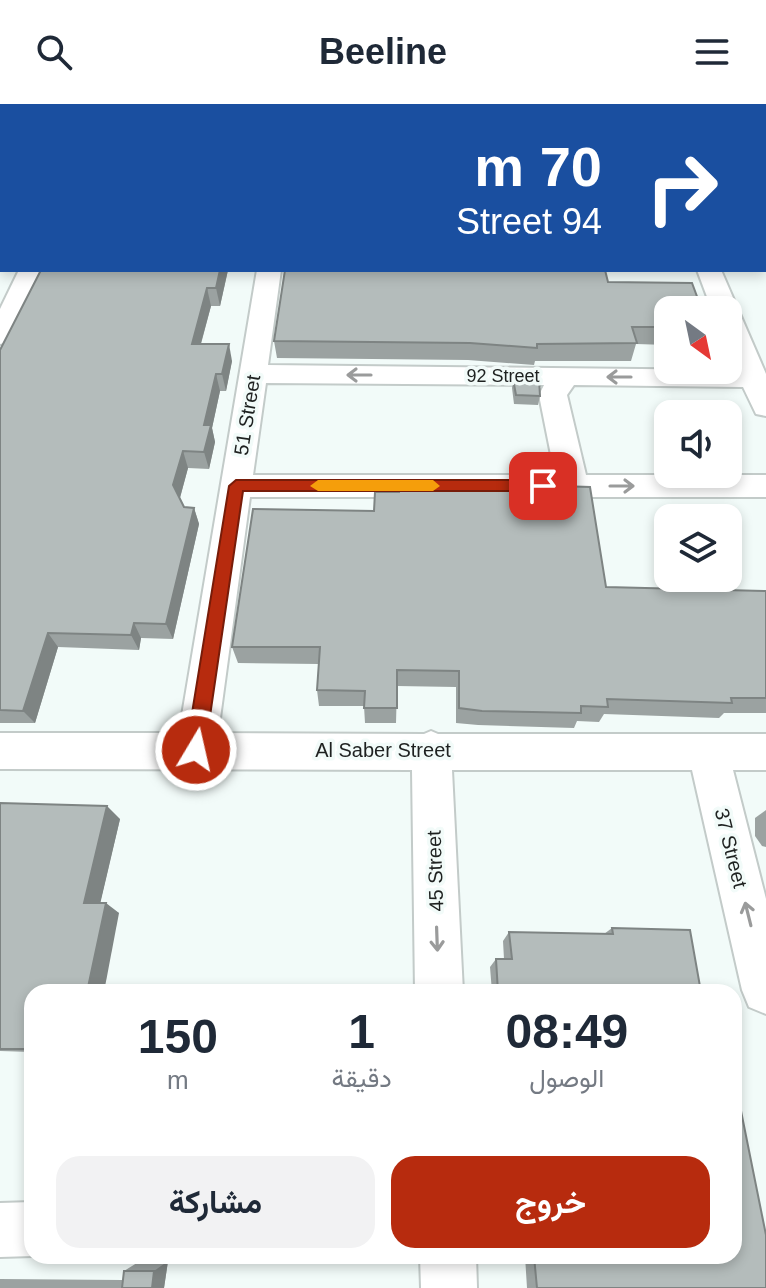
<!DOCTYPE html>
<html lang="ar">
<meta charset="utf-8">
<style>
body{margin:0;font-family:Arial,Vazirmatn,sans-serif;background:#f2f2f3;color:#1f2937;direction:rtl;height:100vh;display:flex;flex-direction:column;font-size:30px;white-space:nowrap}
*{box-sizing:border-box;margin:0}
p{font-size:26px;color:#747a83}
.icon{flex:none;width:44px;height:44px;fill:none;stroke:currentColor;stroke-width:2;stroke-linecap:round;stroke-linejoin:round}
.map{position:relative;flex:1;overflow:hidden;direction:ltr}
.sheet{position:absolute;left:24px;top:880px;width:718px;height:280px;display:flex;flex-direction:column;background:#fff;border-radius:24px;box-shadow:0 4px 12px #0003;direction:rtl}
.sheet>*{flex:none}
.guide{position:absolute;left:0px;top:0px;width:766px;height:168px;box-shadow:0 4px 12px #0003;direction:rtl;background:#1a4fa0;color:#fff;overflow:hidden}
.needle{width:52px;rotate:147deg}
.controls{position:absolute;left:654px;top:192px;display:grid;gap:16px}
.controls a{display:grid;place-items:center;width:88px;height:88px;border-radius:16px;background:#fff;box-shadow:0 4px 12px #0003;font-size:40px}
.pin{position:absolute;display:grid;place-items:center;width:68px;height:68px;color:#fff;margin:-34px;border-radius:16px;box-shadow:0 4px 12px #0006}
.me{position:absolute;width:88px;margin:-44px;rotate:9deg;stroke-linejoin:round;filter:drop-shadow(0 0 6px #0008)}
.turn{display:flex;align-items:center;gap:28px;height:168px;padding:0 32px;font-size:36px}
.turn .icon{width:104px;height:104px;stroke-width:2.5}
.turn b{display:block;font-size:56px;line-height:68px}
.eta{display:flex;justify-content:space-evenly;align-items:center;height:136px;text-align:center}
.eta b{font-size:48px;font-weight:700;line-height:56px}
.cta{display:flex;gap:16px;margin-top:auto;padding:16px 32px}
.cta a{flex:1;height:92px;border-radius:24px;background:#b72b0e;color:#fff;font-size:32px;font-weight:700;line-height:92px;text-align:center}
.cta a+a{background:#f2f2f3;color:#1f2937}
header{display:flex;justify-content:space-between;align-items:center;height:104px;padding:0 32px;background:#fff;font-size:36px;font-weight:700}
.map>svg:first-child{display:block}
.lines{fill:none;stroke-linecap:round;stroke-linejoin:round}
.street-casing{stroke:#c3cbc9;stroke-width:4}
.street{fill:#fff;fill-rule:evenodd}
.wall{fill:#9ba2a1}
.shaded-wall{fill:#7e8483}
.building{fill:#b4bcbb;stroke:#7e8483;stroke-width:2}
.oneway{stroke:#9a9b9b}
.route{fill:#b72b0e;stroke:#771c09;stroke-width:2}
.slow{fill:#f59e0b}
.labels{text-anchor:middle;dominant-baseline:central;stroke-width:7;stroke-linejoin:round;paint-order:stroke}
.far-street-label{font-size:18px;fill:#1e2120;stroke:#f2fbf9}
.street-label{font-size:20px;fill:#1e2120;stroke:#f2fbf9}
</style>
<header><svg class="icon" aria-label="menu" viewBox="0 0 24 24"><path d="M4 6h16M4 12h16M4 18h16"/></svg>Beeline<svg class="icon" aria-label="search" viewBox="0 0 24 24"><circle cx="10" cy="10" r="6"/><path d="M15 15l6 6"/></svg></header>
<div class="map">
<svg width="766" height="1184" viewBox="0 0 766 1184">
<rect width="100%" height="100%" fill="#f2fbf9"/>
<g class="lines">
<defs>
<g id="street">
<polygon points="710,0 730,0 731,2 711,2"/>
<rect x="0" y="120" width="2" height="14"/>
<rect x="764" y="121" width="2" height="14"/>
<polygon points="19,166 43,166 13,232 9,238 0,240 0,205"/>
<path d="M257,166h24l-13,95 460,5 8,-1 -8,-20v-39h-16l-15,-40h24l45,104v42l-10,-2 -13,-27 -169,-2 -7,10 19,80h180v22h-516l-32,236 206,1 7,-3 7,3h328v36h-33l33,129v115l-17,-7 -7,-17 -50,-220h-240l11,222h-48l-3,-222 -412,-1v-36h179zM266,279l278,2 -5,10 16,80h-302z"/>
<polygon points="32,1098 33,1152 0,1153 0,1099"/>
<polygon points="420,1152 476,1152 477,1184 421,1184"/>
</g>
</defs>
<use href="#street" class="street-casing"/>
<use href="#street" class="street"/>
</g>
<g class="wall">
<polygon points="0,0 267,0 267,2 2,2 2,118 0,118"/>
<polygon points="305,0 719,0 720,2 305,2"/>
<polygon points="764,19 766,19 766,84 764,88"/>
<polygon points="41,166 228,166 220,202 211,202 201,240 232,257 226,287 220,287 212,324 215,338 209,365 188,364 180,394 184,403 194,404 199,420 173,535 141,534 139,546 58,543 35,619 0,619 0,246"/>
<polygon points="608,178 668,206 668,241 636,240 631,257 535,257 534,261 468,256 277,254 274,237"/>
<polygon points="513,275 540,292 538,301 514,300 512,284"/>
<polygon points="606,483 766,487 766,609 724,609 719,614 604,610 599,618 577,617 574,624 478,621 456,619 456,583 397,582 396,619 365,619 364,602 319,602 317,586 319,560 238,559 232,543"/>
<polygon points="0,699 120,715 100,799 119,809 32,888 32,948 0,947"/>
<polygon points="766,706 766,743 762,742 755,732 755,714"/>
<polygon points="612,824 701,888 492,888 490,863 496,855 504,855 503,837 509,828 604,830"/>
<polygon points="734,997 739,997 766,1184 527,1184 525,1152 734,1152"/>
<polygon points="140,1157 168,1157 164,1184 0,1184 0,1175 123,1176 124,1167"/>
</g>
<g class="shaded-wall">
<polygon points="220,166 228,166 220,202 216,184"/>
<polygon points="207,184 211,202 196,257 192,240"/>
<polygon points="229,240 232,257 226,287 222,270"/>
<polygon points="216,270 220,287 212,324 215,338 209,365 204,348 204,321"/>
<polygon points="183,347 188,364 179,397 173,381"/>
<polygon points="194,404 199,420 173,535 166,520"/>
<polygon points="134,519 141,534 139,546 131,531"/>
<polygon points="48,529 58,543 35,619 23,607"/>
<polygon points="107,702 120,715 98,809 84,799"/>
<polygon points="106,799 119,809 104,888 87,888"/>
<polygon points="168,1157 164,1184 152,1184 154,1167"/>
</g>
<g class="building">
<polygon points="0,0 261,0 261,2 2,2 2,101 0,101"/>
<rect x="305" y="0" width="121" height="2"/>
<polygon points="558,0 719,0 720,2 558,2"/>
<rect x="764" y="19" width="2" height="56"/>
<polygon points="41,166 220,166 216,184 207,184 192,240 229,240 222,270 216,270 204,321 211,321 204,348 183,347 173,381 184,403 194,404 166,520 134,519 131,531 48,529 23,607 0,606 0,246"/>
<polygon points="285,166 605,166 608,178 692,179 702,206 668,206 668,223 632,223 637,239 537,240 537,244 470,239 274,237"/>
<polygon points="513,275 539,275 540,292 516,291"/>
<polygon points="399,377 590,383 606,483 766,487 766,594 731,594 732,599 607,595 608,603 581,602 581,609 482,607 459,604 459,567 397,566 397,604 364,604 365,587 317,586 320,543 232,543 253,405 374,407 375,388 399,388"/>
<polygon points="0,699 107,702 84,799 106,799 87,888 32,888 32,945 0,945"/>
<polygon points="612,824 690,826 701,888 498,888 496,855 512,855 509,828 613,830"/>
<polygon points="739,997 766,1131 766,1184 537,1184 534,1152 734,1152 734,998"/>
<polygon points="124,1167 154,1167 152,1184 122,1184"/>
</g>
<defs><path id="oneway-shaft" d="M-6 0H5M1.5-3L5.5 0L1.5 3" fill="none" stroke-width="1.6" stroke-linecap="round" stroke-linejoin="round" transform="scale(2)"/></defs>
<g class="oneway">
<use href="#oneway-shaft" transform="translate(359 271) rotate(-180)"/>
<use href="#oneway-shaft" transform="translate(619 273) rotate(-180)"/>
<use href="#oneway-shaft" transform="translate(622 382)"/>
<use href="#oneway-shaft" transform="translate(748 810) rotate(-104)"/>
<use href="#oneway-shaft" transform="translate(437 835) rotate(88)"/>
</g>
<polygon class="route" points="236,376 543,376 550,382 543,387 243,387 205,646 203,652 196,655 189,652 186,646 229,382"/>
<polygon class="slow" points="318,376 433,376 440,382 433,387 318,387 310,382"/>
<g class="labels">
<g class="far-street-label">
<text x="503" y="272">92 Street</text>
</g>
<g class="street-label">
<text transform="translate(247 311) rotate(-81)">51 Street</text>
<text x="383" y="646">Al Saber Street</text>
<text transform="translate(731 744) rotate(76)">37 Street</text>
<text transform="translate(435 767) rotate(-92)">45 Street</text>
</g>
</g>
</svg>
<div class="controls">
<a><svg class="needle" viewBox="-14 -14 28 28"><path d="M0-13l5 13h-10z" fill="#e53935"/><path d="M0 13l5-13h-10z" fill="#747a83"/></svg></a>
<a><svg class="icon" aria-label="sound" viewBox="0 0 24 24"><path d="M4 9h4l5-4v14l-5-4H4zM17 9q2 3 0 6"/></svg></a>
<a><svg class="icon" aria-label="layers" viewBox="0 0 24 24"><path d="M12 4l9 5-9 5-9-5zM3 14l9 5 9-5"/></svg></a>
</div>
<div class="pin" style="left:543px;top:382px;background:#d93025"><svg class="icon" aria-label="arrive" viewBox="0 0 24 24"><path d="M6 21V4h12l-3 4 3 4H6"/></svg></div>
<svg class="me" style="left:196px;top:646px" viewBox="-20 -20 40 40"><circle r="17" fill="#b72b0e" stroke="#fff" stroke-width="3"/><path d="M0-11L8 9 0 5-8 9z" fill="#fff"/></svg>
<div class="guide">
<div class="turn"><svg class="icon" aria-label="right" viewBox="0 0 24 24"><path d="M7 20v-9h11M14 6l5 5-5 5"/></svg><div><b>70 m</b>94 Street</div></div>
</div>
<section class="sheet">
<div class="eta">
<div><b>08:49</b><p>الوصول</p></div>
<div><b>1</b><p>دقيقة</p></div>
<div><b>150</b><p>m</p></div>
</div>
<div class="cta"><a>خروج</a><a>مشاركة</a></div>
</section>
</div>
